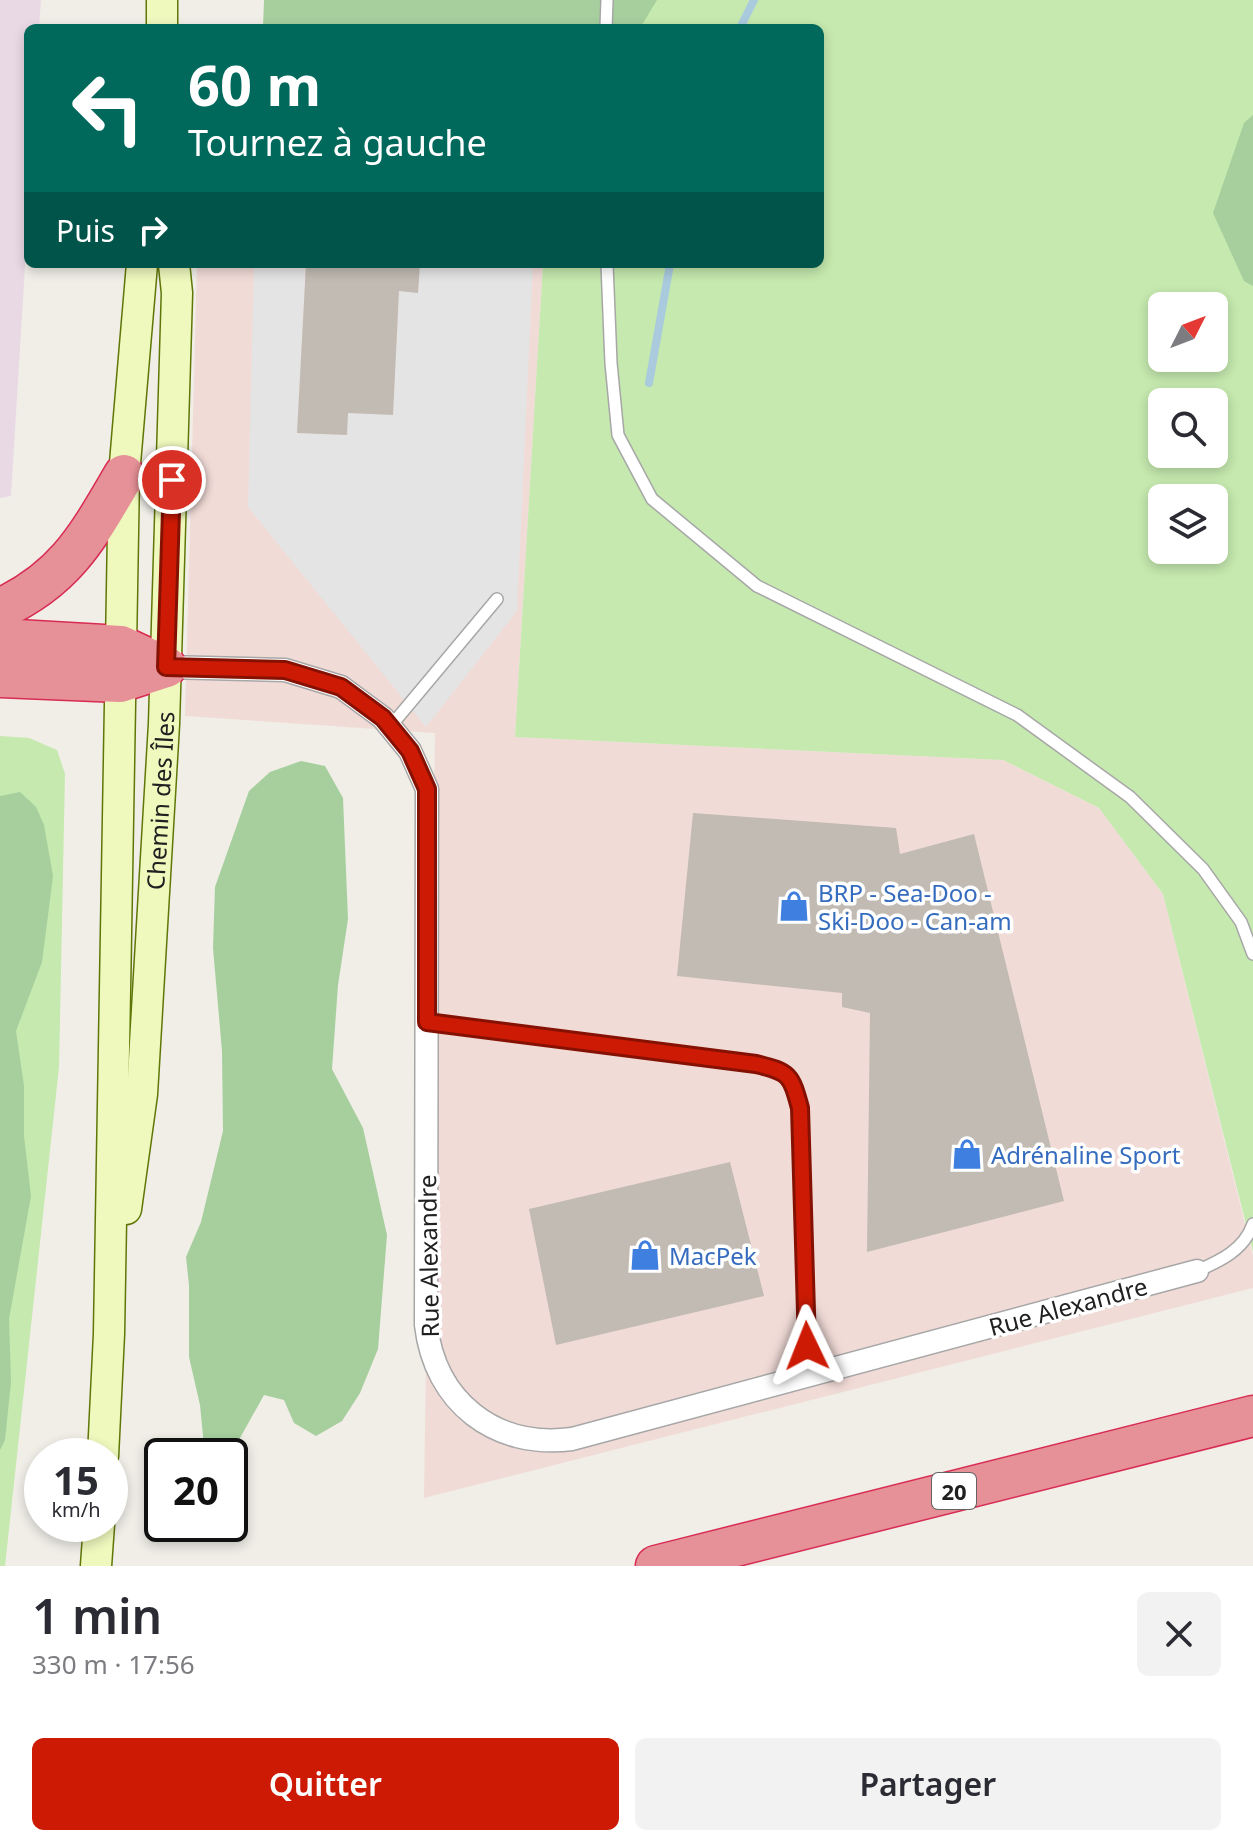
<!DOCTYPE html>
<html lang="fr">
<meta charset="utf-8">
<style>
body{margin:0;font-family:"Noto Sans",sans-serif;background:#f2f2f3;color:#2b2b33;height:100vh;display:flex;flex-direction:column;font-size:30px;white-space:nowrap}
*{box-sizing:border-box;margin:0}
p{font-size:26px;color:#7c7c81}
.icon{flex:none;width:44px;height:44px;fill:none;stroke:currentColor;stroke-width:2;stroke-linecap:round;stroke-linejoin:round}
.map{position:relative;height:1566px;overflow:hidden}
.details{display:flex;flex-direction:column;background:#fff;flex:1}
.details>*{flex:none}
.guide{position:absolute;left:24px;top:24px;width:800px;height:244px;border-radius:12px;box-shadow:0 4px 12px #0003;background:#00695c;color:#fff;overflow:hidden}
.needle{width:52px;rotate:48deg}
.fabs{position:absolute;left:1148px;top:292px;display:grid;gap:16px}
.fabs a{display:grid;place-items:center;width:80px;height:80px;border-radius:12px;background:#fff;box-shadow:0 4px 12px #0003;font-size:40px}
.speed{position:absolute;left:24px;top:1438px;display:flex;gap:16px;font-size:40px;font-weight:700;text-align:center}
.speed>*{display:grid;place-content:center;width:104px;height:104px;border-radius:50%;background:#fff;box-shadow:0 4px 12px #0003;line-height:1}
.speed small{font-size:20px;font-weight:400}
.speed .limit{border:4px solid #111;border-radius:12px;background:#fff;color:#111}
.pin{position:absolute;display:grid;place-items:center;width:68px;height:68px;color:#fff;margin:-34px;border:4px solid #fff;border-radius:50%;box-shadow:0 2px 8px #0007}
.me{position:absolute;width:88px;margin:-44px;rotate:358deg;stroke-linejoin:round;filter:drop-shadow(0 0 6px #0008)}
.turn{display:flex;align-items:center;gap:28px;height:168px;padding:0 32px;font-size:36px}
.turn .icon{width:104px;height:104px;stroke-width:2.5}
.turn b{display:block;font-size:56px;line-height:68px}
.then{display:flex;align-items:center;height:76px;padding:0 32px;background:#0003;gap:16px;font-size:30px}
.round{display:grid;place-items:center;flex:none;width:84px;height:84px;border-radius:12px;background:#f2f2f3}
.summary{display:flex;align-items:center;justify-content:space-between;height:136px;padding:0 32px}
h1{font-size:48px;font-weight:600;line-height:60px}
.button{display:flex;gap:16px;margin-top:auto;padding:16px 32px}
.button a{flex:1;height:92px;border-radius:12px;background:#cc1a04;color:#fff;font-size:32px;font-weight:600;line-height:92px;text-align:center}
.button a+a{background:#f2f2f3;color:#2b2b33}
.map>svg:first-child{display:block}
.commercial{fill:#f1dbd7}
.industrial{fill:#e9d9e5}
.grass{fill:#c5e9ae;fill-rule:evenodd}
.forest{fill:#a6cf9d}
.parking{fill:#e4e4e4}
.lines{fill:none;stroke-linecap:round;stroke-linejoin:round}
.stream{stroke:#a9cbdd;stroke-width:8}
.building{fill:#c1bbb3}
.service-casing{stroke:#a7a7a7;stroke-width:14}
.minor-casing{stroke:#a7a7a7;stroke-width:25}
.secondary-casing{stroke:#5f7707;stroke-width:33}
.motorway-casing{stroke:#d82b53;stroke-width:43}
.service{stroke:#fff;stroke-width:11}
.minor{stroke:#fff;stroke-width:22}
.secondary{stroke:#eff8bd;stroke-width:30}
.motorway{stroke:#e69197;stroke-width:40}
.route-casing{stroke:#851103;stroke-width:20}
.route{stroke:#cc1a04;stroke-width:14}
.labels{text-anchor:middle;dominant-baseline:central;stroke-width:7;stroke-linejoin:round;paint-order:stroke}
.shield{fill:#fff;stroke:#636363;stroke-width:2}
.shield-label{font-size:22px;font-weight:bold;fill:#202020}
.street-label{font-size:24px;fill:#202020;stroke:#fff}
.shop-label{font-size:24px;fill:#366cbe;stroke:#fff;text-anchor:start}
</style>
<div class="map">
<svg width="1253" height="1566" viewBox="0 0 1253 1566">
<rect width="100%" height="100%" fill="#f0eee7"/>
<polygon class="commercial" points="197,264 543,264 515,737 1003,760 1099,808 1163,894 1253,1256 1253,1288 424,1498 435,733 185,716"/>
<polygon class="industrial" points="0,0 41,0 39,28 28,28 28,217 11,496 0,498"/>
<g class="grass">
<path d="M559,0h694v1252l-90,-358 -64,-86 -96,-48 -488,-23 28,-473h277v-236h-263zM1162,306h52v52h-52zM1162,402h52v52h-52zM1162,498h52v52h-52z"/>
<polygon points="0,736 29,738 57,750 65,774 59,1067 5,1566 0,1566"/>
</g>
<g class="forest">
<polygon points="264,0 657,0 640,28 263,28"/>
<polygon points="1253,115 1253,286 1244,281 1213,213 1244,123"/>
<path d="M301,761l24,5 18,32 5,121 -10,66 -6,84 31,59 24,107 -9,114 -18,44 -18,28 -26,15 -22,-13 -10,-23 -20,-5 -24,43c5,25 16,53 -10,70v-52h-25l-5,-51 -11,-48v-72l-3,-28 15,-35 22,-91 -1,-80 -9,-103 2,-61 34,-96 21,-19z"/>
<polygon points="20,792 36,807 44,825 53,876 42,962 16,1031 24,1086 24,1136 31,1196 9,1319 11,1382 5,1440 0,1450 0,796"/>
</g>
<polygon class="parking" points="254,264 306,264 297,433 346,435 348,413 393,414 399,291 418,293 420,264 533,264 517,611 426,727 248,507"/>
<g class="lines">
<g class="stream">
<polyline points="740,28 754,0"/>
<polyline points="649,383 670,264"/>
</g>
</g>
<g class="building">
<polygon points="306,264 420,264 418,293 399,291 393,415 348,413 347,435 297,433"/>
<polygon points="693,813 896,828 900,854 974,834 1064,1201 867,1252 870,1013 842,1007 842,993 677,976"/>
<polygon points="730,1162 764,1296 556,1345 529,1209"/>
</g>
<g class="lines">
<defs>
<g id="service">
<polyline points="606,28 607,0"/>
<polyline points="607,264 611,363 618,435 652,499 757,586 1017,715 1130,797 1203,869 1241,922 1253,954"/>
<polyline points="390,727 497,599"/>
<path d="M427,1022l329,42c34,8 35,11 44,44l8,268"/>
<path d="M1197,1271c23,-10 47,-21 56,-47"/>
</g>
<path id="minor" d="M166,667l119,3 56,17 42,31 27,33 17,38 -1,536c9,77 69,124 146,114l625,-168"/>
<g id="secondary">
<polyline points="162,28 162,0"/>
<path id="s1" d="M126,1209l16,-115 22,-370 13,-431 -3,-29"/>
<polyline points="103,1456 109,1334 124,475 142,264"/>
<polyline points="96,1566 99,1524"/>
</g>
<g id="motorway">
<path d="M0,609c67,-31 88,-73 124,-134"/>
<polyline points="0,639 121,646 166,667"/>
<polyline points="0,677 120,682 166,667"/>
<polyline points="656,1566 1253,1416"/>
</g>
</defs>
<use href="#service" class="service-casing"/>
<use href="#minor" class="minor-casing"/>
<use href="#secondary" class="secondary-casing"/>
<use href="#motorway" class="motorway-casing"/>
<use href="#service" class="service"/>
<use href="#minor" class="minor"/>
<use href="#secondary" class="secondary"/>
<use href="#motorway" class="motorway"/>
</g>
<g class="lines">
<defs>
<path id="route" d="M172,480l-6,187 119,3 56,17 42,31 27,33 17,38v233l329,42c34,8 35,11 44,44l7,238"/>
</defs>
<use href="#route" class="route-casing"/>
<use href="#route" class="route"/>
</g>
<defs>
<symbol id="shop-bare" viewBox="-9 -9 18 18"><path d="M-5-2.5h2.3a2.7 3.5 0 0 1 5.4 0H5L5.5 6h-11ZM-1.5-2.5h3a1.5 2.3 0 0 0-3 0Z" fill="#3f7fe0" stroke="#fff" stroke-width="2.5" paint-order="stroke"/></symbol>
</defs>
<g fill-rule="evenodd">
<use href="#shop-bare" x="772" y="884" width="44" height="44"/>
<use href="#shop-bare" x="945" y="1132" width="44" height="44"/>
<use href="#shop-bare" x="623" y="1233" width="44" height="44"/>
</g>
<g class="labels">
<rect class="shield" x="932" y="1473" width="44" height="36" rx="6"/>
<g class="shield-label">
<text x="954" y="1491">20</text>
</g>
<g class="street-label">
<text stroke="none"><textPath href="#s1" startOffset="410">Chemin des Îles</textPath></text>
<text transform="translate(428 1256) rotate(-91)">Rue Alexandre</text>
<text transform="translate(1068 1306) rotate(-15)">Rue Alexandre</text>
</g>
<g class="shop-label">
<text x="818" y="892">BRP - Sea-Doo -<tspan x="818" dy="28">Ski-Doo - Can-am</tspan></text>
<text x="991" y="1154">Adrénaline Sport</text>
<text x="669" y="1255">MacPek</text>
</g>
</g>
</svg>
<div class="fabs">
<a><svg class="needle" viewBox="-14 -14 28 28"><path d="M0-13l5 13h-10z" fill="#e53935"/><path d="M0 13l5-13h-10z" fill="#7c7c81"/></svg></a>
<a><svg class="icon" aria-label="search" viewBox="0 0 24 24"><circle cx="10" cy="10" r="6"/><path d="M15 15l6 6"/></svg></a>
<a><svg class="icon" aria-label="layers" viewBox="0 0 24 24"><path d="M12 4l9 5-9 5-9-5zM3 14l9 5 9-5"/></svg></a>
</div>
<div class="speed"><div>15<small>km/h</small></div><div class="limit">20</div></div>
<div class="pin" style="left:172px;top:480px;background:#d93025"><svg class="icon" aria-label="arrive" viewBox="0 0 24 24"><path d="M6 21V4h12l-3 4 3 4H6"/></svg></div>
<svg class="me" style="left:807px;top:1346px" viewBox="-20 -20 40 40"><path d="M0-17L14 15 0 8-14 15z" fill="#cc1a04" stroke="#fff" stroke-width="4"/></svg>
<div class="guide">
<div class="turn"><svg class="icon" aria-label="left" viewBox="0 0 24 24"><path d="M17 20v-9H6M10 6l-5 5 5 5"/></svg><div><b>60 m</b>Tournez à gauche</div></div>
<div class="then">Puis<svg class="icon" aria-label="right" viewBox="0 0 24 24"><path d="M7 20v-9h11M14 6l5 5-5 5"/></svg></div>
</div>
</div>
<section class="details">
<div class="summary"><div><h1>1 min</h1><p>330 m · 17:56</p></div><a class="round"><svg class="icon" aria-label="close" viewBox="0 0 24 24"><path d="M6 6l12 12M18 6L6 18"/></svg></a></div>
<div class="button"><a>Quitter</a><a>Partager</a></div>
</section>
